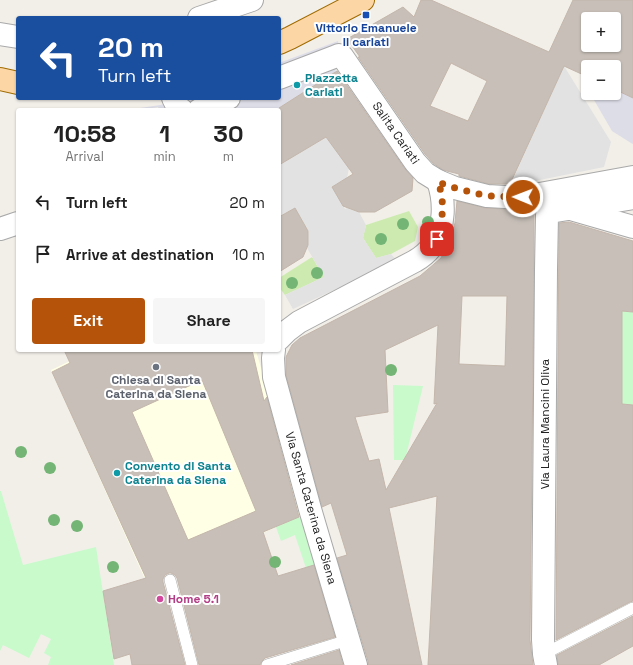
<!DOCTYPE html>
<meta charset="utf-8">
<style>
body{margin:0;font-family:"Space Grotesk",sans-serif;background:#f6f6f6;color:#222;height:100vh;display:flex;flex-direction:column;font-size:15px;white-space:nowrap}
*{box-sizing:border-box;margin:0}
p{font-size:13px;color:#767676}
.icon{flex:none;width:22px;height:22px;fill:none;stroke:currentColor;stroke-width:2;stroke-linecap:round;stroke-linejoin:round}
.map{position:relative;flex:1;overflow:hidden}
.details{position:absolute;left:16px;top:108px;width:265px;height:244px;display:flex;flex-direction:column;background:#fff;border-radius:4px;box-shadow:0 1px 3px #0004}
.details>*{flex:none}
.hud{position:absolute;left:16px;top:16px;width:265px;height:84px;border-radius:4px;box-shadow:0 1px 3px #0004;background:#1a4fa0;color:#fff;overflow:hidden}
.controls{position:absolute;left:581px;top:12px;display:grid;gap:8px}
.controls a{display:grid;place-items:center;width:40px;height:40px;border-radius:4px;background:#fff;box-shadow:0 1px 3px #0004;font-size:20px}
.pin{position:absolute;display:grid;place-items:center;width:34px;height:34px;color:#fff;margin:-17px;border-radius:8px;box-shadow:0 2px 6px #0006}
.me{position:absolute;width:44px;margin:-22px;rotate:271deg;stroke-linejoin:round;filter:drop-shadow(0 0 3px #0008)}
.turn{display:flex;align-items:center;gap:14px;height:84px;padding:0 16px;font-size:18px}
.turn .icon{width:52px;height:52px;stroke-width:2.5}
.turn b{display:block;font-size:28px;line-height:34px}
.eta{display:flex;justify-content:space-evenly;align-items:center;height:68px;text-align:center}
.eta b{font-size:24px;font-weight:700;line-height:28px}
.button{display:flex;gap:8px;margin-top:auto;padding:8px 16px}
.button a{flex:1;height:46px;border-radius:4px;background:#b45309;color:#fff;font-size:16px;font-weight:700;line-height:46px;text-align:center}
.button a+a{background:#f6f6f6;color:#222}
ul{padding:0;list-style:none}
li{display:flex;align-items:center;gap:12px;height:52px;padding:0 16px}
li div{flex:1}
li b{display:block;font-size:15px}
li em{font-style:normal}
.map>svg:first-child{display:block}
.education{fill:#ffffe5}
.grass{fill:#cdebb0}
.park{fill:#c8facc}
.parking{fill:#e2e2e2}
.plaza{fill:#dddde8}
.building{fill:#c7bfb8;stroke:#c4b6ab;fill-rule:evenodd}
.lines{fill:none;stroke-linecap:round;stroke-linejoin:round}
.lane-casing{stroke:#a9a9a9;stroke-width:12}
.street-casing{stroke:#a9a9a9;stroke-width:24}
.primary-casing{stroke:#a06b00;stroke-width:24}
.lane{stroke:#fff;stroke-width:11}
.street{stroke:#fff;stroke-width:22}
.primary{stroke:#fcd6a4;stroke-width:22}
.tree{fill:#74b475}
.route{stroke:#b45309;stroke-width:7;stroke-dasharray:0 12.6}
.transit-dot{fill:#1a4fb4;stroke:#fff;stroke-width:1.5}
.culture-dot{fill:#0f9aa8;stroke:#fff;stroke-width:1.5}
.worship-dot{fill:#6b7280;stroke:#fff;stroke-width:1.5}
.hotel-dot{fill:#d1479c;stroke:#fff;stroke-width:1.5}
.labels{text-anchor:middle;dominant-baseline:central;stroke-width:4;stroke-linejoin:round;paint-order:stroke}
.transit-label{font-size:12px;font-weight:bold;fill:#164399;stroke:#fff}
.culture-label{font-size:12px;font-weight:bold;fill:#0d838f;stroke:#fff;text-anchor:start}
.street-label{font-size:12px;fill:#222;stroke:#fff}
.worship-label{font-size:12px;font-weight:bold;fill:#5b616d;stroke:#fff}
.hotel-label{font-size:12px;font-weight:bold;fill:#b23c85;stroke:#fff;text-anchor:start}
</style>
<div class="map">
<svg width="633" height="665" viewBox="0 0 633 665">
<rect width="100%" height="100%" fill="#f2efe9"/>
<polygon class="education" points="93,350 235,360 256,351 305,514 178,571 144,577 51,370"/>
<g class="grass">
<polygon points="409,211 418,227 415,241 391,254 376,258 363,238 366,225"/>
<polygon points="312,257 324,277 285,295 279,287 279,278"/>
</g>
<g class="park">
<polygon points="622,311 633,312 633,405 622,404"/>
<polygon points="393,385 423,386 405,460 394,460"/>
<polygon points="0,491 1,491 23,565 96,547 114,665 48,665 51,657 44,653 51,639 41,634 29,658 3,645 0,651"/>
<polygon points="303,515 316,564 306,568 295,535 281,541 276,527"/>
</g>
<g class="parking">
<polygon points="564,66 611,142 604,167 510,186"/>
<polygon points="326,137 349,168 347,178 332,187 345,209 351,206 359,212 366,225 363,238 376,258 391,254 397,261 293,309 285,295 324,277 307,248 305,235 309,232 295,208 279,217 279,165"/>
</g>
<g class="plaza">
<polygon points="338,41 340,55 335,72 276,110 160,110 158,107 140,110 127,110 160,105 186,98 279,98 279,63"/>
<polygon points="614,89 633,98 633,144 631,143 612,131 590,93 614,93"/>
</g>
<g class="building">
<path d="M421,0h10l118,52 24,-52h60v98l-19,-9v-22h-26v10l-24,-11 -54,118h-21l-30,-8v-2l-16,-4 -10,-7 -8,-9 -67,-97h2l-13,-18 56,-32 11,10zM588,19h26v26h-26zM451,63l36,18 -19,40 -38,-15z"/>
<polygon points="337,71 405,169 413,178 412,191 375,212 359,212 343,206 332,187 353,174 326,137 279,165 279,108"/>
<path d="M457,201l29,7 37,2 7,-2 6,2 -2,5v55l-4,370 3,25h-105l9,-169 -48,12 33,157h-54v-4l-31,-103 10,-3 -16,-52 -9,4 -36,-132v-18l6,-12 8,-7 120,-62 21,-18 9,-17 5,-18zM462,296h45l-2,70 -46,-2zM438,325l-4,79 3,-1 -51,87 -7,-31 -10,2 -14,-44 33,-5 -3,-62z"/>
<polygon points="295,208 308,231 308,245 303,257 279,272 279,217"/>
<polygon points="569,222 633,241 633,312 622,311 622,404 633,405 633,601 630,602 556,640 559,223"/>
<path d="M64,350h188l12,51 3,-4 32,120 -36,15 15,44 36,-11 21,72 -70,21 -3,3 -2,4h-61l-22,-87 -2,-3 -4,-2h-2l-4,2 -2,4v3l22,83h-53l-2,-11 -16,5 -11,-68 43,-13 -94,-206 18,-9zM202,380l54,131 -68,29 -56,-128z"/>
<polygon points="633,616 633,646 599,665 558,665 557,655"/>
<polygon points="339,650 343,665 291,665"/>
</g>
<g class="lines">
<defs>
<g id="lane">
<polyline points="170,580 192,665"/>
<polyline points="544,654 633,608"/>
<polyline points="267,665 348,640"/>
</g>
<g id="street">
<polyline points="199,18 252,0"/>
<polyline points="0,34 18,37"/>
<polyline points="279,78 334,57 339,55 342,56 415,162 425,173 438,181 455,188 487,196 505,197 523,197 633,177"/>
<polyline points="173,98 177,106 182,110"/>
<polyline points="199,110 229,98"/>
<polyline points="574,210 633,227"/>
<polyline points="0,229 18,223"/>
<path d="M279,339l8,-8 12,-9 116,-61c7,-4 13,-9 18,-16 12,-18 12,-44 5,-64"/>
<polyline points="274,350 273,358 274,377 310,509 356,665"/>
<polyline points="546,665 544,654 543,640 546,270 547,215 550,212 633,198"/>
</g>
<g id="primary">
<polyline points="279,43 290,38 363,0"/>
<polyline points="0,79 18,83"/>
</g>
</defs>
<use href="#lane" class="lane-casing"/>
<use href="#street" class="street-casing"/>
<use href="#primary" class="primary-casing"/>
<use href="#lane" class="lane"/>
<use href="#street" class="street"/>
<use href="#primary" class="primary"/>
</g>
<g class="tree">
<circle cx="428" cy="222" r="6"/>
<circle cx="403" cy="224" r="6"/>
<circle cx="381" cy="239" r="6"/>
<circle cx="317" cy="273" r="6"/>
<circle cx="292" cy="283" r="6"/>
<circle cx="391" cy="370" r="6"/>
<circle cx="21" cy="452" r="6"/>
<circle cx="50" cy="468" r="6"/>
<circle cx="54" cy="520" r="6"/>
<circle cx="77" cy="526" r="6"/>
<circle cx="275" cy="562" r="6"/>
<circle cx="113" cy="567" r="6"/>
</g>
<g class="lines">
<path class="route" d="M437,239c6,-19 8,-38 1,-57l17,6 32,8 36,1"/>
</g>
<rect class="transit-dot" x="362" y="11" width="8" height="8" rx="2"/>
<g class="culture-dot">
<circle cx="297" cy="85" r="4"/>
<circle cx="117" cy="473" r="4"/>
</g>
<circle class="worship-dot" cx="156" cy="367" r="4"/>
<circle class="hotel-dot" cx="160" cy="599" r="4"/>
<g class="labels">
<g class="transit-label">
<text x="366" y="28">Vittorio Emanuele<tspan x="366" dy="14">II cariati</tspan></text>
</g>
<g class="culture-label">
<text x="305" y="78">Piazzetta<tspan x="305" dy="14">Cariati</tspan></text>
<text x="125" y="466">Convento di Santa<tspan x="125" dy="14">Caterina da Siena</tspan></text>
</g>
<g class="street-label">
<text transform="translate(396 133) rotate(55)">Salita Cariati</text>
<text transform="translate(545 424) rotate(-90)">Via Laura Mancini Oliva</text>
<text transform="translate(311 508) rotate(74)">Via Santa Caterina da Siena</text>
</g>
<g class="worship-label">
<text x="156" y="380">Chiesa di Santa<tspan x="156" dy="14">Caterina da Siena</tspan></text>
</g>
<g class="hotel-label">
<text x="168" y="599">Home 5.1</text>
</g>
</g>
</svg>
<div class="controls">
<a>+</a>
<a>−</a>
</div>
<div class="pin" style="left:437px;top:239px;background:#d93025"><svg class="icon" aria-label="arrive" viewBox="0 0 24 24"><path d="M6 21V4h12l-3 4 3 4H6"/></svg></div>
<svg class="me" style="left:523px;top:197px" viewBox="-20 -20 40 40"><circle r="17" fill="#b45309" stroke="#fff" stroke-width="3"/><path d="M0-11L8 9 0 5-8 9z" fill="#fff"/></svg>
<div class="hud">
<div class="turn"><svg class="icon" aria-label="left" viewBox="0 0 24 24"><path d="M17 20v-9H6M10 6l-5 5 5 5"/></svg><div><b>20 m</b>Turn left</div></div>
</div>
<section class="details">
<div class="eta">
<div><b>10:58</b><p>Arrival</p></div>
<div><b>1</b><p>min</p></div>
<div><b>30</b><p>m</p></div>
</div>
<ul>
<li><svg class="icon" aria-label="left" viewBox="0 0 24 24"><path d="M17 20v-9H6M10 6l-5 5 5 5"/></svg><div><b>Turn left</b></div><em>20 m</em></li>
<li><svg class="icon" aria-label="arrive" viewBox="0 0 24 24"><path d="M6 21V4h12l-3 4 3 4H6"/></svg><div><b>Arrive at destination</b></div><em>10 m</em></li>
</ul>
<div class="button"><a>Exit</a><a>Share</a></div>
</section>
</div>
